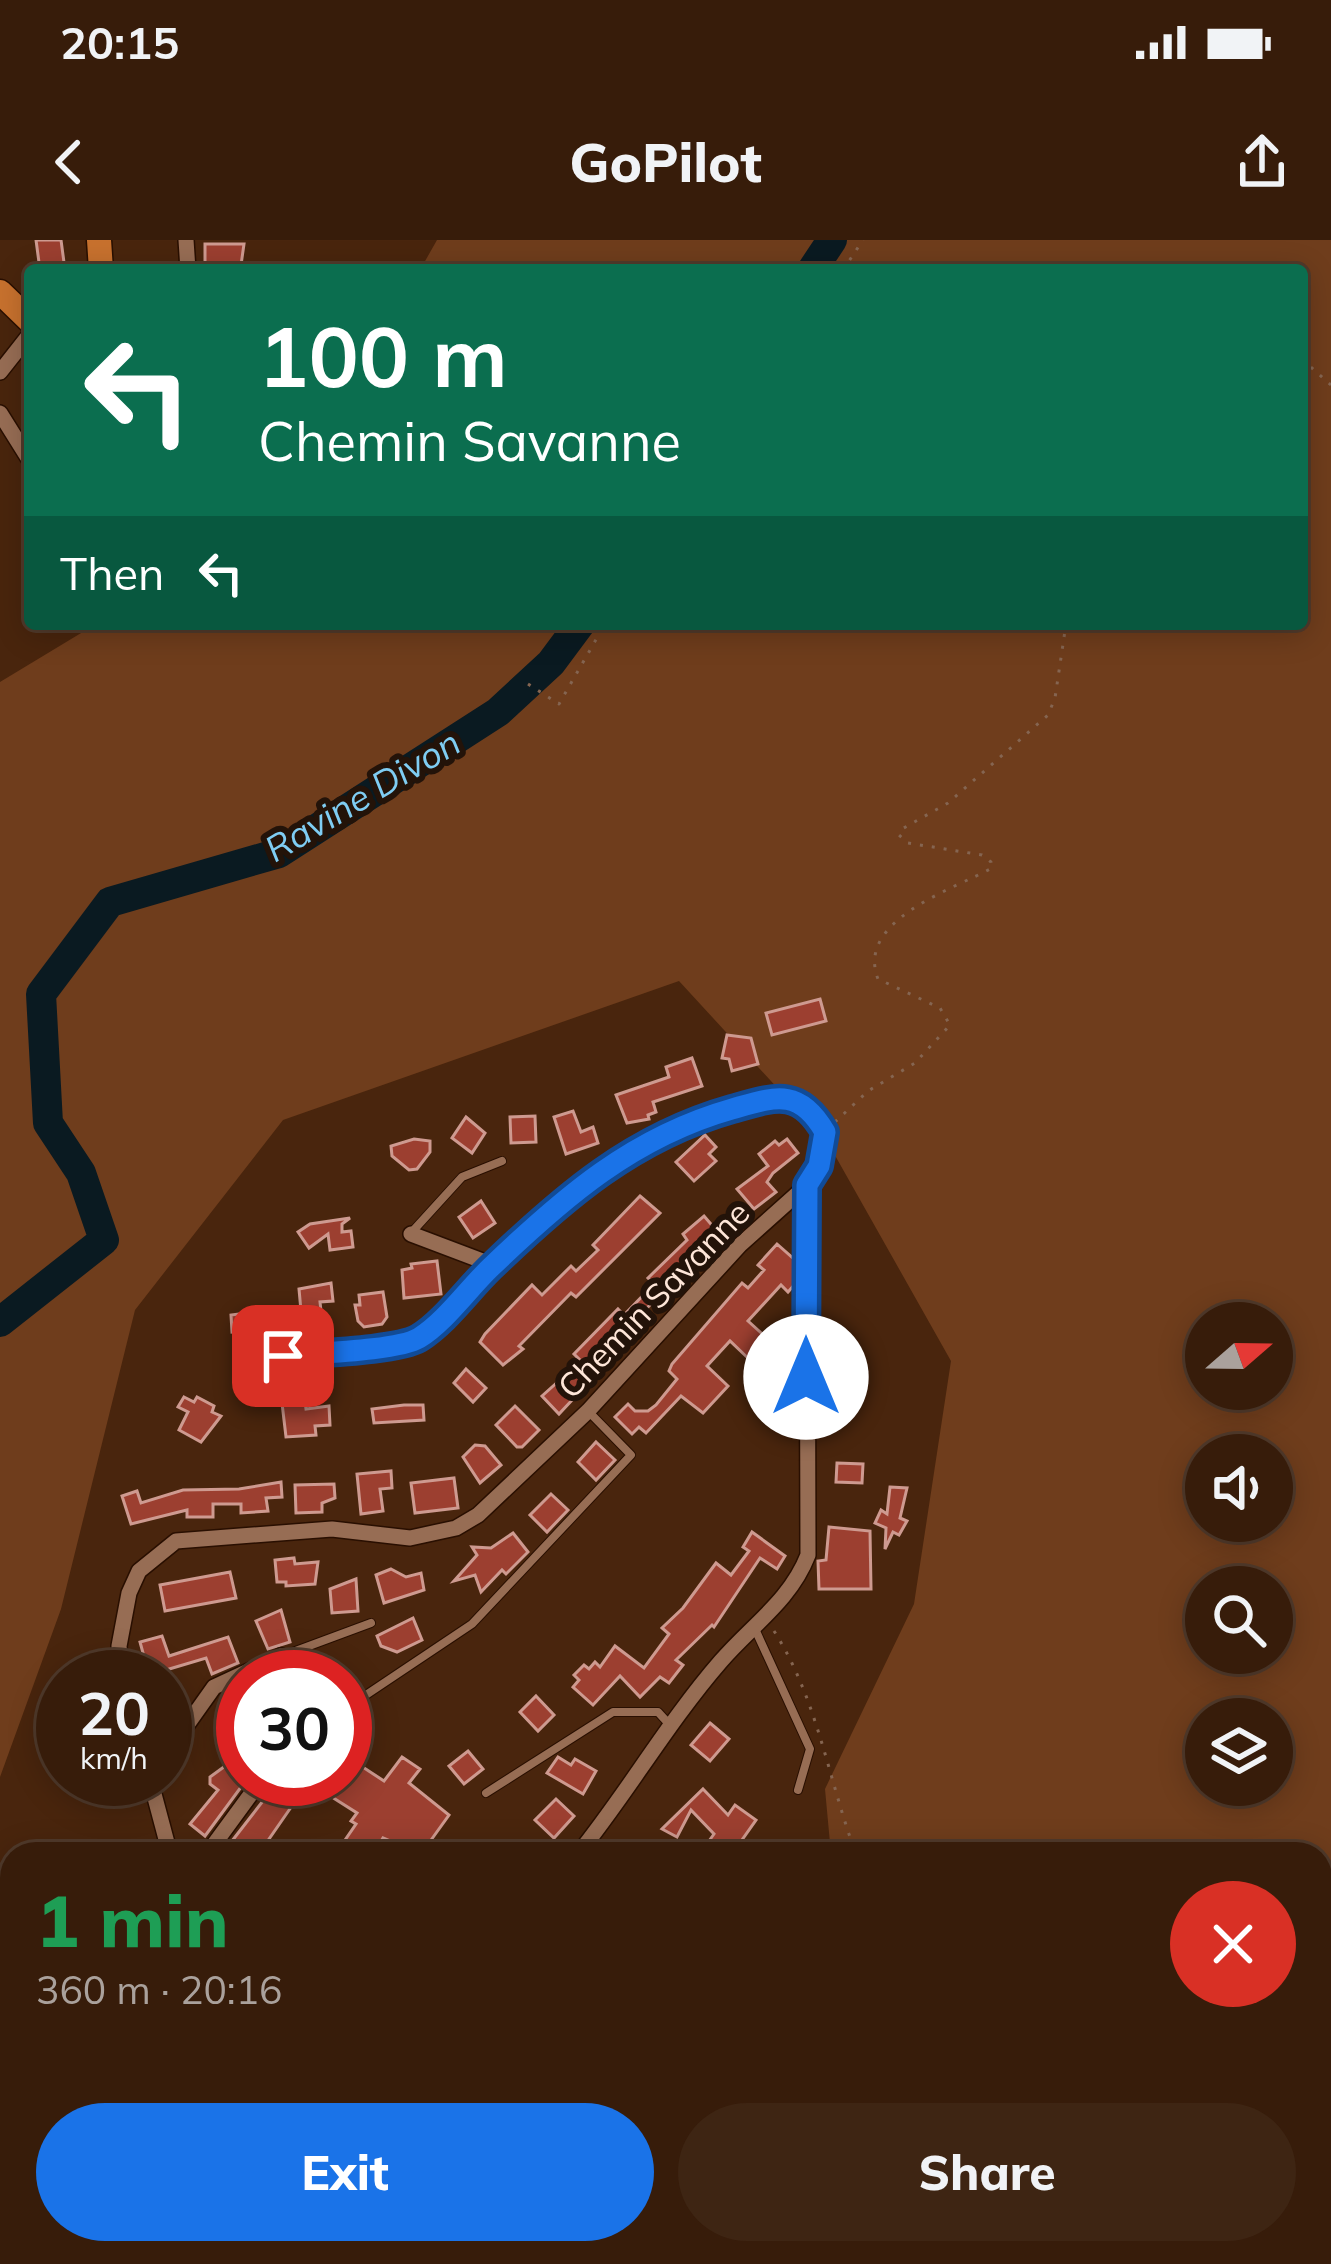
<!DOCTYPE html>
<meta charset="utf-8">
<style>
body{margin:0;font-family:Mulish,sans-serif;background:#3e2513;color:#f1f3f6;height:100vh;display:flex;flex-direction:column;font-size:45px;white-space:nowrap}
*{box-sizing:border-box;margin:0}
p{font-size:39px;color:#aaa19c}
.icon{flex:none;width:66px;height:66px;fill:none;stroke:currentColor;stroke-width:2;stroke-linecap:round;stroke-linejoin:round}
.map{position:relative;flex:1;overflow:hidden}
.drawer{position:absolute;left:0px;top:1602px;width:1332px;height:423px;display:flex;flex-direction:column;background:#371c0a;border-radius:36px 36px 0 0;box-shadow:0 6px 30px #0003,0 0 0 3px #513a2b}
.drawer>*{flex:none}
.top-card{position:absolute;left:24px;top:24px;width:1284px;height:366px;border-radius:12px;box-shadow:0 6px 30px #0003,0 0 0 3px #513a2b;background:#0b6e4f;color:#fff;overflow:hidden}
.needle{width:78px;rotate:70deg}
.buttons{position:absolute;left:1185px;top:1062px;display:grid;gap:24px}
.buttons a{display:grid;place-items:center;width:108px;height:108px;border-radius:50%;background:#371c0a;box-shadow:0 6px 30px #0003,0 0 0 3px #513a2b;font-size:60px}
.speed{position:absolute;left:36px;top:1410px;display:flex;gap:24px;font-size:60px;font-weight:700;text-align:center}
.speed>*{display:grid;place-content:center;width:156px;height:156px;border-radius:50%;background:#371c0a;box-shadow:0 6px 30px #0003,0 0 0 3px #513a2b;line-height:1}
.speed small{font-size:30px;font-weight:400}
.speed .limit{border:18px solid #d22;background:#fff;color:#111}
.pin{position:absolute;display:grid;place-items:center;width:102px;height:102px;color:#fff;margin:-51px;border-radius:24px;box-shadow:0 6px 18px #0006}
.me{position:absolute;width:132px;margin:-66px;rotate:0deg;stroke-linejoin:round;filter:drop-shadow(0 0 9px #0008)}
.turn{display:flex;align-items:center;gap:42px;height:252px;padding:0 36px;font-size:54px}
.turn .icon{width:156px;height:156px;stroke-width:2.5}
.turn b{display:block;font-size:84px;line-height:102px}
.then{display:flex;align-items:center;height:114px;padding:0 36px;background:#0003;gap:24px;font-size:45px}
.round{display:grid;place-items:center;flex:none;width:126px;height:126px;border-radius:63px;background:#3e2513}
.summary{display:flex;align-items:center;justify-content:space-between;height:204px;padding:0 36px}
h1{font-size:72px;font-weight:800;line-height:90px;color:#1e9e55}
.cta{display:flex;gap:24px;margin-top:auto;padding:24px 36px}
.cta a{flex:1;height:138px;border-radius:72px;background:#1a73e8;color:#fff;font-size:48px;font-weight:800;line-height:138px;text-align:center}
.cta a+a{background:#3e2513;color:#f1f3f6}
.status{display:flex;justify-content:space-between;align-items:center;height:84px;padding:0 60px;background:#371c0a;direction:ltr}
.status svg{height:33px;fill:currentColor}
header{display:flex;justify-content:space-between;align-items:center;height:156px;padding:0 36px;background:#371c0a;font-size:54px;font-weight:800}
.map>svg:first-child{display:block}
.green{fill:#6f3d1c;fill-rule:evenodd}
.lines{fill:none;stroke-linecap:round;stroke-linejoin:round}
.stream{stroke:#0a1a21;stroke-width:4.5}
.river{stroke:#0a1a21;stroke-width:30}
.building{fill:#9c3f30;stroke:#ce9a90;stroke-width:3}
.lane-casing{stroke:#290f01;stroke-width:10}
.street-casing{stroke:#290f01;stroke-width:18}
.primary-casing{stroke:#290f01;stroke-width:27}
.path{stroke:#856551;stroke-width:3;stroke-dasharray:3 9;stroke-linecap:butt}
.lane{stroke:#976d54;stroke-width:8}
.street{stroke:#976d54;stroke-width:15}
.primary{stroke:#c7712e;stroke-width:24}
.route-casing{stroke:#114b97;stroke-width:30}
.route{stroke:#1a73e8;stroke-width:21}
.labels{text-anchor:middle;dominant-baseline:central;stroke-width:12;stroke-linejoin:round;paint-order:stroke}
.street-label{font-size:33px;fill:#fee6d8;stroke:#231309}
.water-label{font-size:36px;font-style:italic;fill:#7fcdf3;stroke:#231309}
</style>
<div class="status"><b>20:15</b><svg viewBox="0 0 49 12"><path d="M0 12V9h3v3zM5 12V6h3v6zM10 12V3h3v9zM15 12V0h3v12zM26 1h20v11H26zM47 4h2v5h-2z"/></svg></div>
<header><svg class="icon" aria-label="back" viewBox="0 0 24 24"><path d="M15 5l-7 7 7 7"/></svg>GoPilot<svg class="icon" aria-label="share" viewBox="0 0 24 24"><path d="M12 15V3M7 8l5-5 5 5M5 13v7h14v-7"/></svg></header>
<div class="map">
<svg width="1331" height="2024" viewBox="0 0 1331 2024">
<rect width="100%" height="100%" fill="#49250d"/>
<path class="green" d="M437,0h894v2024h-806l7,-11h788v-399h-489l-6,-65 89,-185 37,-243 -123,-218 -149,-162 -396,139 -148,190 -74,299 -61,168v-1095l96,-58h1206v-354h-882zM1206,1083h66v66h-66zM1206,1215h66v66h-66zM1206,1347h66v66h-66zM1206,1479h66v66h-66z"/>
<g class="lines">
<g class="stream">
<polyline points="1320,1677 1331,1669"/>
<polyline points="628,2024 636,2013"/>
</g>
<g class="river">
<polyline points="812,30 832,0"/>
<polyline points="0,1082 104,1000 81,933 48,883 41,754 110,662 279,613 498,472 551,423 580,384"/>
</g>
</g>
<g class="building">
<polygon points="36,0 61,0 65,30 40,30"/>
<polygon points="205,4 244,4 241,25 205,30"/>
<polygon points="820,759 826,781 772,795 766,773"/>
<polygon points="727,795 751,798 758,824 732,831 729,819 722,818"/>
<polygon points="692,818 702,846 653,862 656,872 648,875 649,879 627,883 616,855 669,837 666,827"/>
<polygon points="573,871 581,892 593,887 598,903 566,914 554,877"/>
<polygon points="535,876 536,902 511,903 510,877"/>
<polygon points="466,877 485,893 472,913 452,898"/>
<polygon points="705,895 716,907 709,914 716,921 694,941 676,922"/>
<polygon points="414,899 430,901 430,912 417,929 409,930 392,916 391,906"/>
<polygon points="787,899 798,913 773,933 767,942 776,952 754,969 737,949 768,926 759,914 775,901 779,905"/>
<polygon points="640,956 660,973 576,1057 571,1053 519,1106 523,1109 503,1125 480,1102 485,1094 532,1045 542,1055 571,1026 576,1031 598,1010 593,1005"/>
<polygon points="481,961 495,983 473,998 459,977"/>
<polygon points="704,976 722,997 679,1030 687,1039 667,1058 662,1053 634,1081 626,1073 654,1044 648,1038 687,1000 683,994"/>
<polygon points="350,978 342,984 342,992 351,991 353,1007 330,1010 328,994 309,1008 298,992 310,984"/>
<polygon points="777,1004 795,1020 795,1044 788,1052 781,1045 748,1081 770,1101 751,1121 730,1101 707,1126 728,1146 703,1173 681,1156 646,1193 639,1187 632,1194 615,1177 628,1164 635,1171 648,1171 656,1165 677,1139 669,1131 672,1124 742,1043 748,1048 764,1030 758,1025"/>
<polygon points="437,1021 441,1054 404,1058 402,1030 412,1028 411,1024"/>
<polygon points="331,1043 333,1061 320,1062 322,1080 302,1082 299,1049"/>
<polygon points="383,1052 387,1077 382,1084 364,1087 358,1081 355,1065 360,1065 359,1055"/>
<polygon points="618,1069 632,1083 610,1105 617,1112 559,1174 542,1156 581,1121 574,1114"/>
<polygon points="270,1070 272,1088 232,1092 231,1075"/>
<polygon points="466,1129 486,1148 473,1162 454,1143"/>
<polygon points="184,1157 194,1162 197,1157 214,1166 212,1172 221,1176 201,1202 179,1190 188,1172 178,1167"/>
<polygon points="305,1161 306,1169 329,1166 330,1185 315,1186 316,1195 286,1197 282,1163"/>
<polygon points="404,1165 423,1165 424,1180 374,1183 372,1169"/>
<polygon points="515,1166 539,1190 522,1207 517,1207 496,1185"/>
<polygon points="596,1202 615,1220 596,1240 578,1222"/>
<polygon points="475,1205 485,1206 501,1225 480,1243 463,1217"/>
<polygon points="837,1223 863,1224 862,1243 836,1242"/>
<polygon points="391,1231 392,1248 380,1249 383,1271 361,1274 357,1234"/>
<polygon points="454,1238 458,1268 415,1273 411,1243"/>
<polygon points="281,1242 282,1257 266,1258 268,1271 241,1273 241,1264 213,1264 213,1277 187,1277 187,1270 131,1284 122,1256 137,1251 141,1263 183,1250 239,1249"/>
<polygon points="334,1244 335,1258 322,1263 322,1272 296,1273 295,1245"/>
<polygon points="890,1247 907,1248 900,1278 907,1281 899,1295 893,1292 885,1309 886,1288 875,1283 881,1270 887,1274"/>
<polygon points="551,1254 568,1270 547,1292 530,1275"/>
<polygon points="829,1287 870,1291 871,1349 819,1349 818,1321 826,1320"/>
<polygon points="752,1292 785,1316 777,1329 760,1318 714,1387 712,1385 676,1420 683,1425 669,1443 660,1437 640,1457 620,1436 593,1465 573,1447 579,1440 574,1435 584,1425 589,1429 595,1422 600,1427 615,1406 644,1428 669,1394 662,1388 683,1368 716,1323 731,1335 749,1311 743,1307"/>
<polygon points="513,1293 528,1312 506,1334 502,1330 481,1352 475,1335 454,1341 477,1315 472,1307 491,1308"/>
<polygon points="294,1318 295,1324 318,1322 315,1344 286,1346 286,1342 277,1342 275,1320"/>
<polygon points="391,1329 406,1337 421,1333 424,1350 384,1363 376,1335"/>
<polygon points="230,1332 236,1358 165,1371 160,1345"/>
<polygon points="356,1339 358,1371 332,1373 330,1349"/>
<polygon points="281,1370 290,1402 268,1409 256,1381"/>
<polygon points="413,1378 422,1400 397,1412 381,1406 377,1396"/>
<polygon points="162,1396 169,1416 228,1397 238,1423 212,1434 206,1418 149,1435 140,1402"/>
<polygon points="536,1456 554,1475 538,1491 520,1472"/>
<polygon points="243,1460 243,1507 220,1490"/>
<polygon points="710,1483 729,1499 710,1521 691,1505"/>
<polygon points="468,1511 483,1529 464,1544 449,1526"/>
<polygon points="402,1517 420,1529 409,1543 449,1575 421,1614 383,1598 373,1614 352,1614 341,1606 356,1584 351,1581 357,1573 316,1547 310,1555 303,1550 267,1602 282,1614 231,1614 225,1610 280,1539 345,1539 352,1520 384,1541"/>
<polygon points="558,1517 571,1525 575,1519 596,1531 583,1554 547,1533"/>
<polygon points="228,1524 247,1539 205,1596 190,1584 218,1550 210,1544 210,1537"/>
<polygon points="703,1549 728,1575 735,1565 756,1580 742,1600 761,1614 711,1614 704,1608 714,1594 691,1570 677,1597 662,1589"/>
<polygon points="556,1559 574,1576 554,1598 535,1580"/>
</g>
<g class="lines">
<defs>
<g id="lane">
<polyline points="411,993 462,937 502,921"/>
<polyline points="755,1389 810,1509 798,1550"/>
<polyline points="282,1416 371,1383"/>
<polyline points="345,1469 472,1384 631,1215 588,1171"/>
<polyline points="486,1553 613,1472 658,1472 669,1484"/>
</g>
<g id="street">
<polyline points="186,0 188,30"/>
<polyline points="0,132 30,94"/>
<polyline points="0,173 30,221"/>
<polyline points="411,994 493,1025"/>
<path d="M122,1437l-3,-31 10,-53 10,-22 37,-30 156,-12 78,9 46,-10 22,-13 110,-104 152,-166 67,-60 12,-19 6,-34c-27,-44 -49,-35 -93,-23 -100,29 -168,88 -241,158 -23,22 -46,55 -72,71 -23,13 -107,15 -136,18"/>
<polyline points="165,1516 214,1447 281,1416 299,1437"/>
<polyline points="150,1539 170,1614"/>
<polyline points="207,1614 262,1539"/>
<path d="M578,1614c50,-62 90,-132 143,-193 31,-36 69,-60 87,-106l-1,-370"/>
<polyline points="165,2013 166,2024"/>
</g>
<g id="primary">
<polyline points="99,0 101,30"/>
<polyline points="0,52 30,81"/>
</g>
</defs>
<use href="#lane" class="lane-casing"/>
<use href="#street" class="street-casing"/>
<use href="#primary" class="primary-casing"/>
<g class="path">
<polyline points="843,30 863,0"/>
<polyline points="1302,119 1331,145"/>
<polyline points="528,444 559,464 605,384"/>
<path d="M835,882l33,-31 47,-28 35,-38 -10,-17 -62,-29c-23,-59 76,-90 114,-111l-1,-6 -9,-7 -74,-12 -9,-8 3,-6 46,-26 100,-88 7,-17 11,-74"/>
<path d="M774,1391c44,69 54,148 82,223"/>
<polyline points="85,2013 95,2024"/>
<polyline points="203,2024 213,2013"/>
<polyline points="713,2024 717,2013"/>
</g>
<use href="#lane" class="lane"/>
<use href="#street" class="street"/>
<use href="#primary" class="primary"/>
</g>
<g class="lines">
<defs>
<path id="route" d="M283,1116c30,-3 114,-5 136,-18 26,-16 49,-49 72,-71 73,-70 142,-130 241,-158 43,-12 67,-22 93,23l-6,34 -12,19 -1,192"/>
</defs>
<use href="#route" class="route-casing"/>
<use href="#route" class="route"/>
</g>
<g class="labels">
<g class="street-label">
<text transform="translate(653 1059) rotate(-46)">Chemin Savanne</text>
</g>
<g class="water-label">
<text transform="translate(362 555) rotate(-31)">Ravine Divon</text>
</g>
</g>
</svg>
<div class="buttons">
<a><svg class="needle" viewBox="-14 -14 28 28"><path d="M0-13l5 13h-10z" fill="#e53935"/><path d="M0 13l5-13h-10z" fill="#aaa19c"/></svg></a>
<a><svg class="icon" aria-label="sound" viewBox="0 0 24 24"><path d="M4 9h4l5-4v14l-5-4H4zM17 9q2 3 0 6"/></svg></a>
<a><svg class="icon" aria-label="search" viewBox="0 0 24 24"><circle cx="10" cy="10" r="6"/><path d="M15 15l6 6"/></svg></a>
<a><svg class="icon" aria-label="layers" viewBox="0 0 24 24"><path d="M12 4l9 5-9 5-9-5zM3 14l9 5 9-5"/></svg></a>
</div>
<div class="speed"><div>20<small>km/h</small></div><div class="limit">30</div></div>
<div class="pin" style="left:283px;top:1116px;background:#d93025"><svg class="icon" aria-label="arrive" viewBox="0 0 24 24"><path d="M6 21V4h12l-3 4 3 4H6"/></svg></div>
<svg class="me" style="left:806px;top:1137px" viewBox="-20 -20 40 40"><circle r="19" fill="#fff"/><path d="M0-13L10 11 0 6-10 11z" fill="#1a73e8"/></svg>
<div class="top-card">
<div class="turn"><svg class="icon" aria-label="left" viewBox="0 0 24 24"><path d="M17 20v-9H6M10 6l-5 5 5 5"/></svg><div><b>100 m</b>Chemin Savanne</div></div>
<div class="then">Then<svg class="icon" aria-label="left" viewBox="0 0 24 24"><path d="M17 20v-9H6M10 6l-5 5 5 5"/></svg></div>
</div>
<section class="drawer">
<div class="summary"><div><h1>1 min</h1><p>360 m · 20:16</p></div><a class="round" style="background:#d93025;color:#fff"><svg class="icon" aria-label="close" viewBox="0 0 24 24"><path d="M6 6l12 12M18 6L6 18"/></svg></a></div>
<div class="cta"><a>Exit</a><a>Share</a></div>
</section>
</div>
